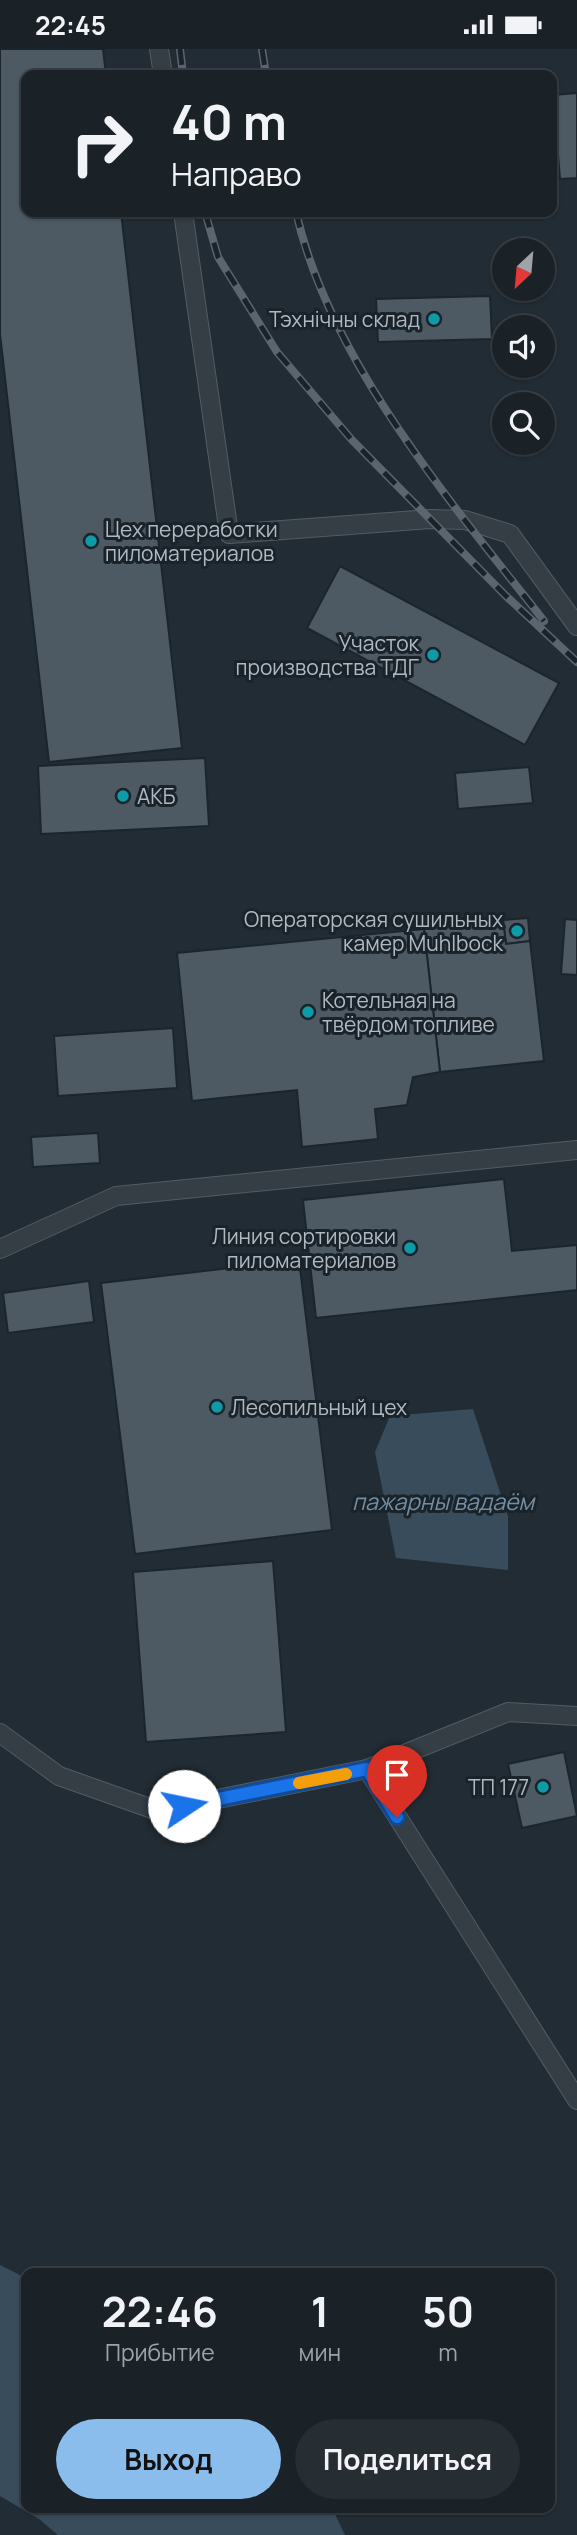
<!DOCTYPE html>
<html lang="ru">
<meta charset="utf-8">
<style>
body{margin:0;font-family:Manrope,sans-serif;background:#272e33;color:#f1f3f6;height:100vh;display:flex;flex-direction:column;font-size:26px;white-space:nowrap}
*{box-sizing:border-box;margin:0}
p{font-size:23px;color:#9fa3a7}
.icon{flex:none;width:38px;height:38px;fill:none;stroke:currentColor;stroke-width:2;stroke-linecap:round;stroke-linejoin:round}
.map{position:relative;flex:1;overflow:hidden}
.drawer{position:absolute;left:21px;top:2219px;width:534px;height:245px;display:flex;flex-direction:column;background:#1a2127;border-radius:14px;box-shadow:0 2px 5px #0004,0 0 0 2px #383e44}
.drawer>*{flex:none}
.guide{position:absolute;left:21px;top:21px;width:536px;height:147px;border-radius:14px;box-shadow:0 2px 5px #0004,0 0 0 2px #383e44;background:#1a2127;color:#f1f3f6;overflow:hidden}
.needle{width:46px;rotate:206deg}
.tools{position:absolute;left:492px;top:189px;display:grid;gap:14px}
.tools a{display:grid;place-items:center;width:63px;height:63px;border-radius:50%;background:#1a2127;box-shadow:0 2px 5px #0004,0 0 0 2px #383e44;font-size:35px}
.pin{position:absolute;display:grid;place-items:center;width:60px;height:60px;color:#fff;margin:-72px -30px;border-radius:50% 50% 50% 0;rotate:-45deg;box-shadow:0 0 7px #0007}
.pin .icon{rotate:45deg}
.me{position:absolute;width:77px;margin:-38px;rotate:79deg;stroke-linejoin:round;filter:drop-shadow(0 0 5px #0008)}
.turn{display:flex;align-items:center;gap:24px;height:147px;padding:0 35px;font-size:32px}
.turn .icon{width:91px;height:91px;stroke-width:2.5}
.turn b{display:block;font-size:49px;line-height:60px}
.eta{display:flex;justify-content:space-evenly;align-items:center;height:119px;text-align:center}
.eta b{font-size:42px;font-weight:700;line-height:49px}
.cta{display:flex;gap:14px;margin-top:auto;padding:14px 35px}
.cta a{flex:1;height:80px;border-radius:42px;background:#8abcec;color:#111;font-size:28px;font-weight:700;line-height:80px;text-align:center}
.cta a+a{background:#272e33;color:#f1f3f6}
.status{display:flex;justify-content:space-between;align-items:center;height:49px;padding:0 35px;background:#1a2127;direction:ltr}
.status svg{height:19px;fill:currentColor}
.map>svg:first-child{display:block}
.water{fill:#394c5c}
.building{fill:#4d5963;stroke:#1c252c;stroke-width:2}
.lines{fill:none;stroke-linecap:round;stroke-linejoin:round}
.service-casing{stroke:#525c63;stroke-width:20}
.service{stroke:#353e45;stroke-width:18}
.rail-casing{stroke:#5b656f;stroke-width:8}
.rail{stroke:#1a232a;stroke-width:5;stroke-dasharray:16;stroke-linecap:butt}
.route-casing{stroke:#114b97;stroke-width:18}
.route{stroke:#1a73e8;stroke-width:12}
.slow{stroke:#f59e0b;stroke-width:12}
.culture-dot{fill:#0f9aa8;stroke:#1a232a;stroke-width:2.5}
.labels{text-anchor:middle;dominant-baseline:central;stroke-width:6;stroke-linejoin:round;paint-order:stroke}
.poi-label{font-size:21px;fill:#afb9c2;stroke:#1a232a;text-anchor:end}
.water-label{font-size:23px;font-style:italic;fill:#738da2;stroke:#1a232a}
</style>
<div class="status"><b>22:45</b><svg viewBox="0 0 49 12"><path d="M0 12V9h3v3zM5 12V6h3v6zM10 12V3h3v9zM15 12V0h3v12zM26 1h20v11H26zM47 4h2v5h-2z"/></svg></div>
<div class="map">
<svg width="577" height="2486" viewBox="0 0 577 2486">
<rect width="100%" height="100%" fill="#222c34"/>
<g class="water">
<polygon points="473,1360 508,1468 508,1521 396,1509 375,1403 390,1367"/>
<polygon points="0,2216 26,2229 26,2459 332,2459 345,2486 58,2486 39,2470 0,2447"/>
</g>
<g class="building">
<polygon points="0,0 103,0 106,26 26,26 26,163 121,163 182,699 49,713 0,285"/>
<polygon points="577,44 577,129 560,130 553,46"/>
<polygon points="327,163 489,163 327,167"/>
<polygon points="490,247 492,290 378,293 376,250"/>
<polygon points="340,517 559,634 525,696 307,579"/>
<polygon points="205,709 209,777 41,785 38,717"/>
<polygon points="529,718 533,754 458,760 455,724"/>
<polygon points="528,869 530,892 506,895 503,871"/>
<polygon points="565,870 577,871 577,926 561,925"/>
<polygon points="503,871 506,895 530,892 544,1012 440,1023 424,880"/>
<polygon points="424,880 440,1023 413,1028 407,1056 375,1060 378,1090 302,1098 297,1041 192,1052 177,904"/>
<polygon points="173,979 177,1039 58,1047 54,987"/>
<polygon points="98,1084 100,1114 33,1118 31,1088"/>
<polygon points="504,1130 512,1202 577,1196 577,1241 316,1269 303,1151"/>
<polygon points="299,1211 332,1481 135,1505 101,1234"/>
<polygon points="89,1232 94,1273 8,1284 3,1244"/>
<polygon points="273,1512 286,1683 146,1693 133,1523"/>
<polygon points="564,1703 577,1767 522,1779 508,1715"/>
</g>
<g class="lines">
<defs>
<g id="service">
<polyline points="159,0 163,26"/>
<polyline points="183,163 229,485 430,470 465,471 510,485 577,577"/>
<polyline points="0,1200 116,1147 577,1101"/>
<polyline points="577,1667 508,1663 367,1720 577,2051"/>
<polyline points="0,1684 59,1727 158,1762 367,1720"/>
</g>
</defs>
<use href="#service" class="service-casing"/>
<use href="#service" class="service"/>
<defs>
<g id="rail">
<polyline points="180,0 183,26"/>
<polyline points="262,0 266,26"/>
<polyline points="205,163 218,208 277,303 352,391 506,547 577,613"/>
<path d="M296,163c34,150 155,290 248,409"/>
</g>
</defs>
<use href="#rail" class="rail-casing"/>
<use href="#rail" class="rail"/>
</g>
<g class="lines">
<defs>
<polyline id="route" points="184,1757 367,1720 397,1768"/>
</defs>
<use href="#route" class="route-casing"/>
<use href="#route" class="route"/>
<polyline class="slow" points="299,1734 346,1725"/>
</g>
<g class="culture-dot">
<circle cx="434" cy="270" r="7"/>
<circle cx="91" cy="492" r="7"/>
<circle cx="433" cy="606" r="7"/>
<circle cx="123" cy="747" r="7"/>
<circle cx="517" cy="882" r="7"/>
<circle cx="308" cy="963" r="7"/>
<circle cx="410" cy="1199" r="7"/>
<circle cx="217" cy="1358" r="7"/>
<circle cx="543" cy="1738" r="7"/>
</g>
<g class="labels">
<g class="poi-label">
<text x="420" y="270">Тэхнічны склад</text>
<text x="105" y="480" text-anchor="start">Цех переработки<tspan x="105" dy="24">пиломатериалов</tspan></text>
<text x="419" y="594">Участок<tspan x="419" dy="24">производства ТДГ</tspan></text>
<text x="137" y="747" text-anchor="start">АКБ</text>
<text x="503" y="870">Операторская сушильных<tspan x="503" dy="24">камер Muhlbock</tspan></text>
<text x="322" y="951" text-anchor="start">Котельная на<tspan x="322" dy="24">твёрдом топливе</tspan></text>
<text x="396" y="1187">Линия сортировки<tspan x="396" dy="24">пиломатериалов</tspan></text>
<text x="231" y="1358" text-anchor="start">Лесопильный цех</text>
<text x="529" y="1738">ТП 177</text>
</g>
<g class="water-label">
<text x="443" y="1452">пажарны вадаём</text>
</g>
</g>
</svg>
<div class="tools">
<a><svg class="needle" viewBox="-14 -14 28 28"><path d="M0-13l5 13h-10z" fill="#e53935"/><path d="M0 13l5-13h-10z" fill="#9fa3a7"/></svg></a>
<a><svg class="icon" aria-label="sound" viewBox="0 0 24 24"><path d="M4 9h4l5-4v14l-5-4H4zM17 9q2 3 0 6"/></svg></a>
<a><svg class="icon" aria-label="search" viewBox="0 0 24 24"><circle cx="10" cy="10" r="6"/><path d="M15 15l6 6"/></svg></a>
</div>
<div class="pin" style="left:397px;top:1768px;background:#d93025"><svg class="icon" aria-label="arrive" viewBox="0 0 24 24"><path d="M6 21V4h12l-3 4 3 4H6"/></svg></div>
<svg class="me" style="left:184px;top:1757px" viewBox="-20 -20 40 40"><circle r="19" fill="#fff"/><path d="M0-13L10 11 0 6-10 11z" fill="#1a73e8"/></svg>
<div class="guide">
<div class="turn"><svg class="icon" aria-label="right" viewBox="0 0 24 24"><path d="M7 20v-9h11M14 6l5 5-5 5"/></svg><div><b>40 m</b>Направо</div></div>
</div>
<section class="drawer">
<div class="eta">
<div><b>22:46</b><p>Прибытие</p></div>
<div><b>1</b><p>мин</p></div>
<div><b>50</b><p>m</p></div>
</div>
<div class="cta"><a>Выход</a><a>Поделиться</a></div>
</section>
</div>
